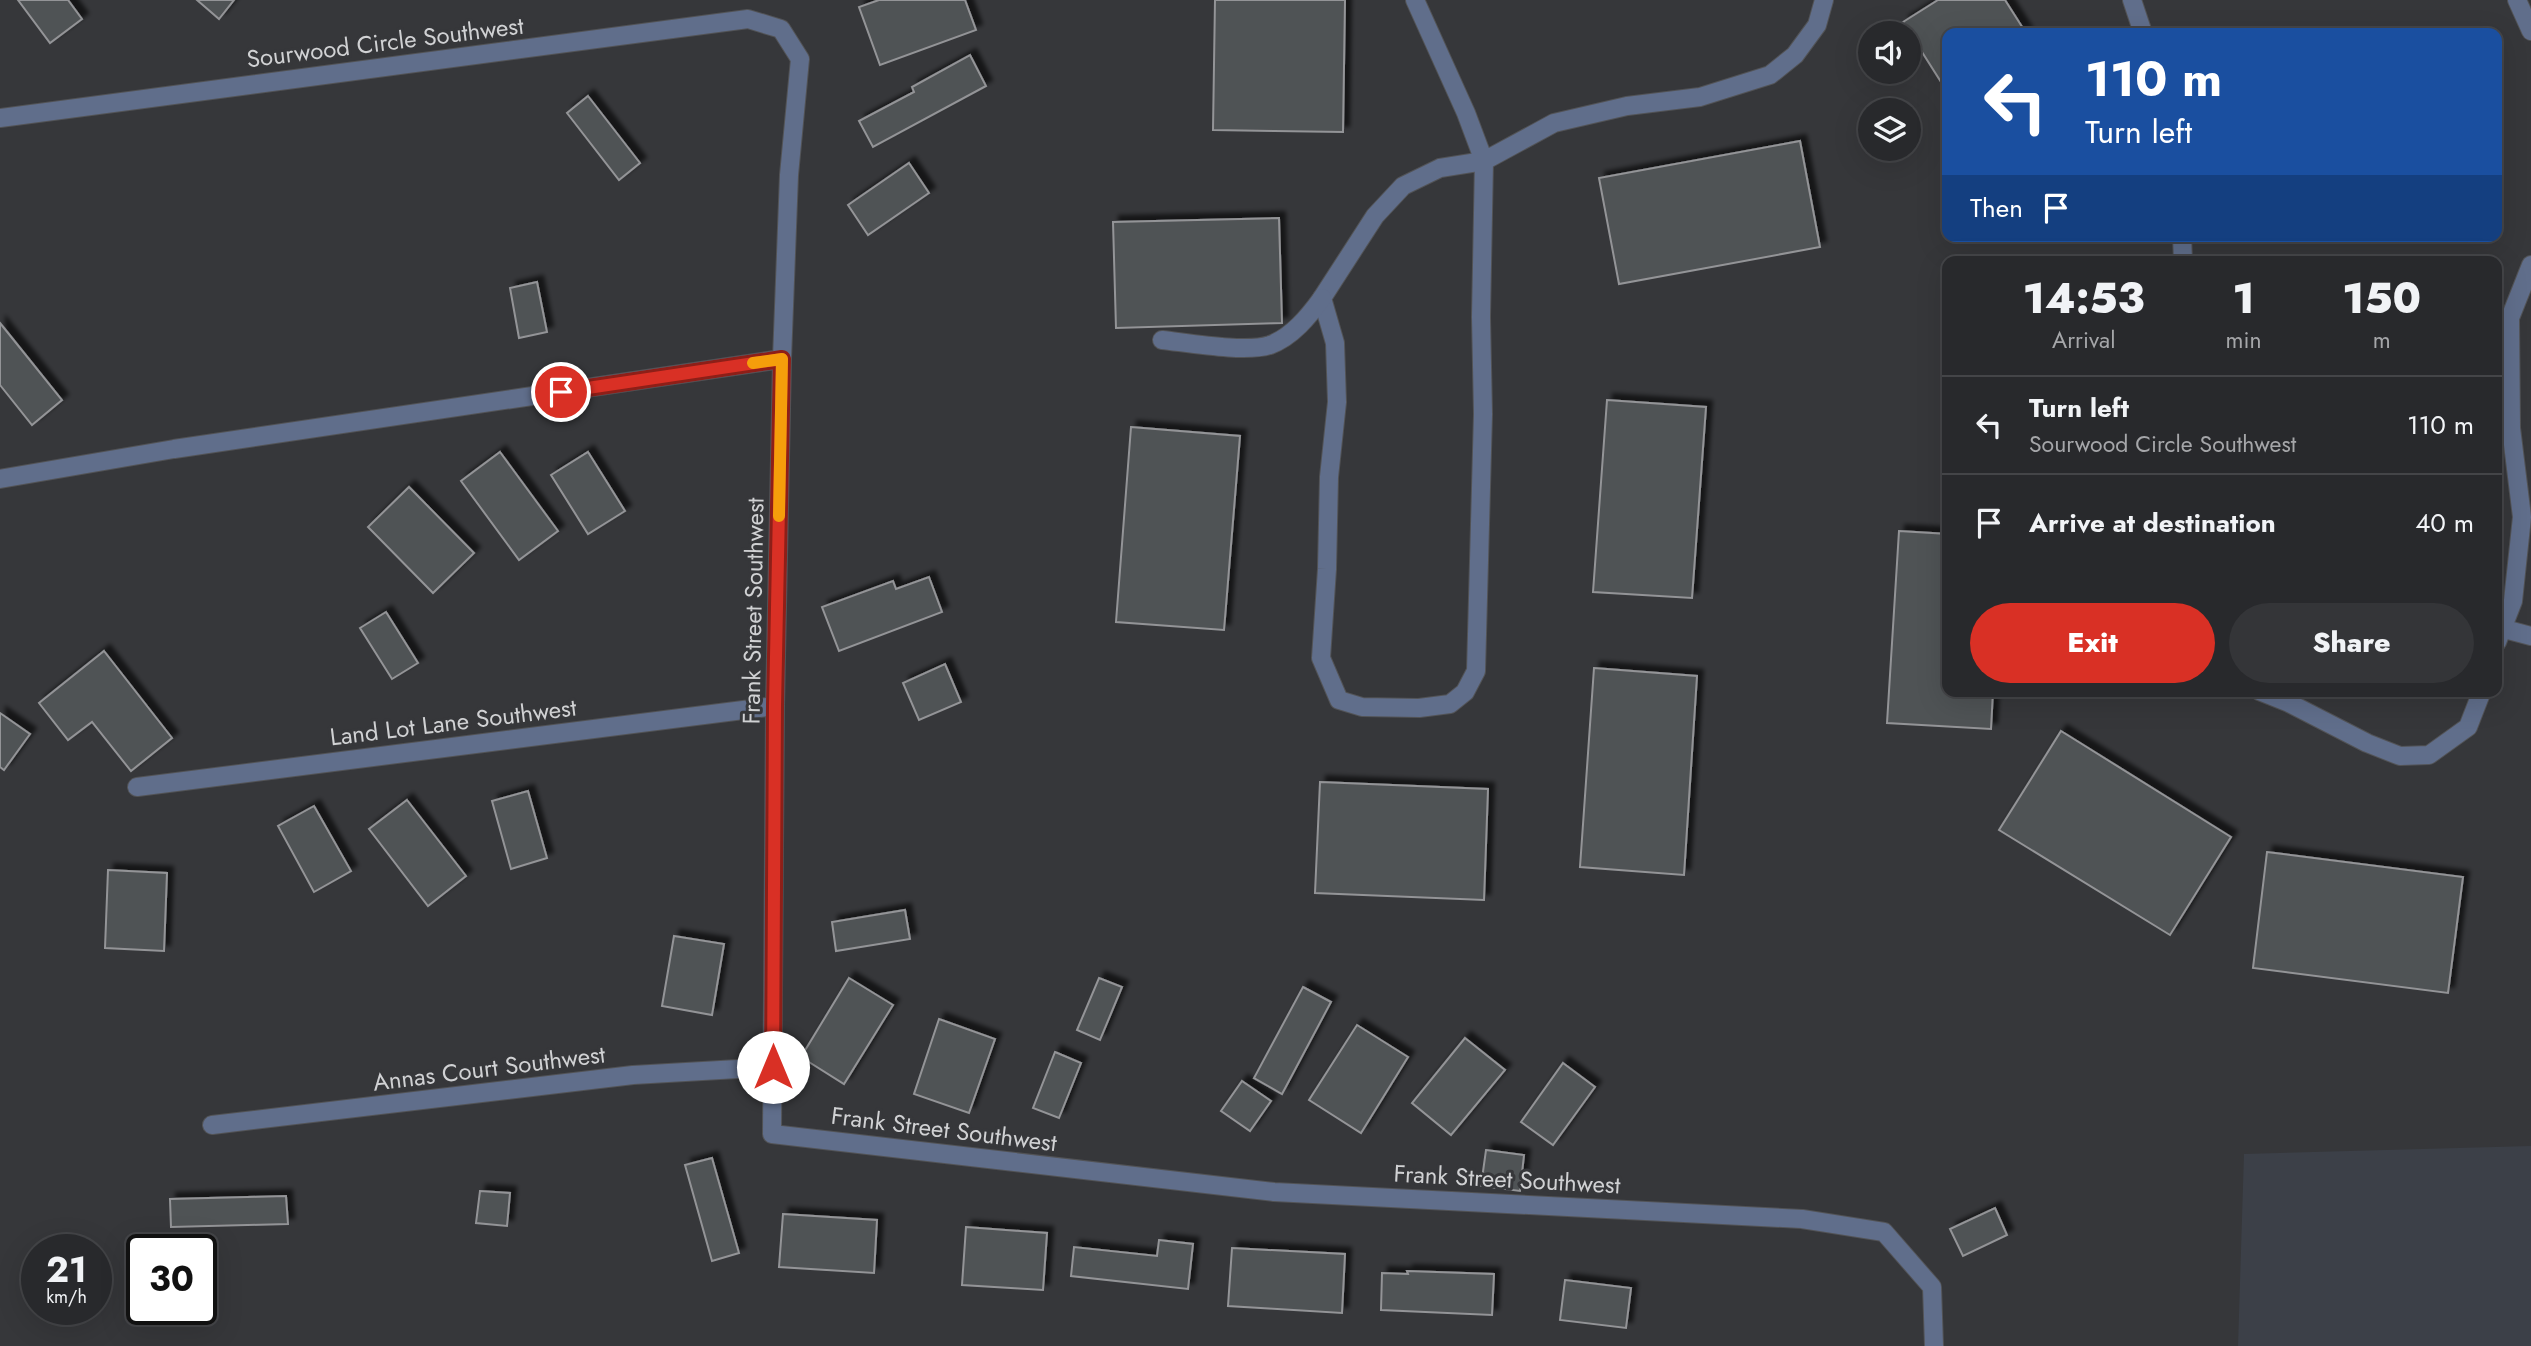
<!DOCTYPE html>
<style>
body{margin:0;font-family:Jost,sans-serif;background:#343538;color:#f1f3f6;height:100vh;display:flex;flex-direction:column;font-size:26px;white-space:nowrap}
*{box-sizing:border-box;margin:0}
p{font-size:23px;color:#a5a6a9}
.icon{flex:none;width:38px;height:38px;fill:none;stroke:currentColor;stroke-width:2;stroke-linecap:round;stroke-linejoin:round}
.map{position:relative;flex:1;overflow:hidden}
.panel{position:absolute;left:1942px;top:256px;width:560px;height:441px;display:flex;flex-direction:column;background:#28292c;border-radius:14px;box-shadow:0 7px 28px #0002,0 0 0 2px #444548}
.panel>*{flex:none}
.guide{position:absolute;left:1942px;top:28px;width:560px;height:214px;border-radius:14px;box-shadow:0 7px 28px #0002,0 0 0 2px #444548;background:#1a4fa0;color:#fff;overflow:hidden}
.tools{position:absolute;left:1858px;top:21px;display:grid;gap:14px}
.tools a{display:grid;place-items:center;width:63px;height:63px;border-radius:50%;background:#28292c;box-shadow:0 7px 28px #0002,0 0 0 2px #444548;font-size:35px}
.speed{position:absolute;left:21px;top:1234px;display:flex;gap:14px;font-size:35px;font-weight:700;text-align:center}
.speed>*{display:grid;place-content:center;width:91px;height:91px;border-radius:50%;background:#28292c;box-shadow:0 7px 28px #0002,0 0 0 2px #444548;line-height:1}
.speed small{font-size:18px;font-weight:400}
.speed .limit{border:4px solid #111;border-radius:10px;background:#fff;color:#111}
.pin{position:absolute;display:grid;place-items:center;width:60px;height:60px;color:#fff;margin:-30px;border:4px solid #fff;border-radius:50%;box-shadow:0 2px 7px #0007}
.me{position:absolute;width:77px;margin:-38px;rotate:0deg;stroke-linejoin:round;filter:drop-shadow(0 0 5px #0008)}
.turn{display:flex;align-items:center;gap:24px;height:147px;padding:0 28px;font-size:32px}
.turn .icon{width:91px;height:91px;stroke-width:2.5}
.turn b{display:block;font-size:49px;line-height:60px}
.then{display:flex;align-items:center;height:66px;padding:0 28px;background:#0003;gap:14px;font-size:26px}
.eta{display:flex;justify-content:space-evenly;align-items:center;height:119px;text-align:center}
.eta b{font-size:42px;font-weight:800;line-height:49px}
.button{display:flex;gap:14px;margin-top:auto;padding:14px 28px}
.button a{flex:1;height:80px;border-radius:42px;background:#d93025;color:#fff;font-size:28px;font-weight:800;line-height:80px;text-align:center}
.button a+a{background:#343538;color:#f1f3f6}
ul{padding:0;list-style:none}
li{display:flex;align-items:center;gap:21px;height:98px;padding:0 28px;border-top:2px solid #444548}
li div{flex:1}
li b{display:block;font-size:26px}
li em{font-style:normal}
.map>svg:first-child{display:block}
.built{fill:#3c4048}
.building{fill:#505254;stroke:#939497;stroke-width:2;filter:url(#shadow)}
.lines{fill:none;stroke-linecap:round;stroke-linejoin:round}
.minor-casing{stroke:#525356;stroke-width:20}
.minor{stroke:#606e8b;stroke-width:18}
.route-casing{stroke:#8d1f18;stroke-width:18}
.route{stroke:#d93025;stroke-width:12}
.slow{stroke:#f59e0b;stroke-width:12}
.labels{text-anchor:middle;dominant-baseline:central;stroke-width:6;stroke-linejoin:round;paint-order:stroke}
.street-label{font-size:24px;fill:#d0d1d3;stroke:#36373a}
</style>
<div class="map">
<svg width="2531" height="1346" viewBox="0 0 2531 1346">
<defs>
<filter id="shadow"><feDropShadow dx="6" dy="-6" stdDeviation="2" flood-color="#0009"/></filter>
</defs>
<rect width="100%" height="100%" fill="#36373a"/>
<polygon class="built" points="2531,1146 2531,1346 2238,1346 2244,1154"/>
<g class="building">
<polygon points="18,0 68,0 82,19 50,43"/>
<polygon points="197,0 234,0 219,19"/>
<polygon points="879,0 965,0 976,30 880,65 859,7"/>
<polygon points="1215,0 1345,0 1343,132 1213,130"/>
<polygon points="1938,0 2005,0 2026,33 1948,33 1948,93 1903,22"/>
<polygon points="970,55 986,86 873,147 859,121 914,92 912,87"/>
<polygon points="588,96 640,163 619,180 567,113"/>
<polygon points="1800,141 1820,247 1619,284 1599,178"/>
<polygon points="909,163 929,193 868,235 848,205"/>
<polygon points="1279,218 1282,323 1116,328 1113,222"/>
<polygon points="537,282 547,332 519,338 510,288"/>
<polygon points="0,323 62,400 32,425 0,385"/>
<polygon points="1607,400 1706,407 1692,598 1593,592"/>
<polygon points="1131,427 1240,436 1224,630 1116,622"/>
<polygon points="500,452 558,531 519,560 461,481"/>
<polygon points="588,452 625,511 588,534 551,475"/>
<polygon points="409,487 474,553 433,593 368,527"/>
<polygon points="1899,531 1948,534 1948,691 1993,691 1991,729 1887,723"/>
<polygon points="929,577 942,612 839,651 822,607 893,581 896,589"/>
<polygon points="386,612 418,663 392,679 360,628"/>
<polygon points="104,651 172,738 131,771 92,722 68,740 39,703"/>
<polygon points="945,664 961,702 919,720 903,683"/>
<polygon points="1594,668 1697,676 1684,875 1580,867"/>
<polygon points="0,713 30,734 4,770 0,767"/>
<polygon points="2061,731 2231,837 2170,935 1999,830"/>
<polygon points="1320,782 1488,789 1484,900 1315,893"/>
<polygon points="528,791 547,858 511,869 492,801"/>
<polygon points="407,800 466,876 428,906 369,829"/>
<polygon points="314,806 351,871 314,892 278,826"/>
<polygon points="2267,852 2463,877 2448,993 2253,968"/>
<polygon points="108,870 167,873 164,951 105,948"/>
<polygon points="905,910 910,939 836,951 832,922"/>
<polygon points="674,936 724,944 712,1015 662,1006"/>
<polygon points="849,978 893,1005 844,1084 801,1057"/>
<polygon points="1099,978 1122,987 1100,1040 1077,1030"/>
<polygon points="1303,987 1331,1002 1282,1094 1254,1078"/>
<polygon points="939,1019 995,1039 969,1113 914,1094"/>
<polygon points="1357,1025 1408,1057 1361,1133 1309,1100"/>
<polygon points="1465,1038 1505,1070 1451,1135 1412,1103"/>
<polygon points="1055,1052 1081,1063 1059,1118 1033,1108"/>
<polygon points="1563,1063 1595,1087 1553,1145 1521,1122"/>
<polygon points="1242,1081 1271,1101 1250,1131 1221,1111"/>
<polygon points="1486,1150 1524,1155 1520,1191 1481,1186"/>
<polygon points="712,1158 739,1253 712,1261 685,1165"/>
<polygon points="480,1191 510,1193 507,1226 476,1223"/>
<polygon points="286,1196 288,1224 171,1227 170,1199"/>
<polygon points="1995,1208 2007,1235 1963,1256 1950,1229"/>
<polygon points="783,1214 877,1220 874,1273 779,1267"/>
<polygon points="966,1227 1047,1233 1043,1290 962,1285"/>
<polygon points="1159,1240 1193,1244 1188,1289 1071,1276 1074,1247 1157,1256"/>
<polygon points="1232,1248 1345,1254 1342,1313 1228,1306"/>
<polygon points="1407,1271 1494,1274 1492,1315 1381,1310 1382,1273 1408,1274"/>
<polygon points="1565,1280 1631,1288 1626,1328 1560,1320"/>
</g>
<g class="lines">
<defs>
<g id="minor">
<polyline points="1415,0 1466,113 1484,161 1481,317 1483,414 1476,671 1465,692 1450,704 1419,708 1362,707 1339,700 1321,658 1327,569 1329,477 1337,402 1335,343 1322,298 1375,216 1403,186 1440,168 1484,161 1554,123 1627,106 1700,97 1770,75 1795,55 1817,25 1824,0"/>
<polyline points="2132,0 2143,33"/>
<polyline points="2517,0 2531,31"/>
<polyline points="0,118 748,19 781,29 800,59 789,175 782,359 775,706 772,1134 1274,1192 1802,1219 1884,1232 1932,1287 1934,1346"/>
<polyline points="2182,236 2183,261"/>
<path d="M1162,340c27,3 84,13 108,5 22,-8 39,-29 52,-47"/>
<polyline points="0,479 174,449 782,359"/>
<polyline points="2497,627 2531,636"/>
<polyline points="2497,642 2513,601 2522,517 2511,428 2510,318 2531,265"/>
<polyline points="2259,691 2289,703 2367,743 2400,756 2429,755 2468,727 2482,691"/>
<polyline points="137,787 775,706"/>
<polyline points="212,1125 633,1075 773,1067"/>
</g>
</defs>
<use href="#minor" class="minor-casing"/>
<use href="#minor" class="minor"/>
</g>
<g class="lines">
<defs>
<polyline id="route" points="561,392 782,359 775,706 773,1067"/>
</defs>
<use href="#route" class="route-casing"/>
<use href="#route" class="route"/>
<polyline class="slow" points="753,363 782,359 779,516"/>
</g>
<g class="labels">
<g class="street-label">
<text transform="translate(385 42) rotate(-7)">Sourwood Circle Southwest</text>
<text transform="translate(753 611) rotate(-89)">Frank Street Southwest</text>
<text transform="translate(453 722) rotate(-7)">Land Lot Lane Southwest</text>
<text transform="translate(489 1068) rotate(-7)">Annas Court Southwest</text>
<text transform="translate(944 1129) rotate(7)">Frank Street Southwest</text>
<text transform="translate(1507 1179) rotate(3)">Frank Street Southwest</text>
</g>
</g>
</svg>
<div class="tools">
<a><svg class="icon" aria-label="sound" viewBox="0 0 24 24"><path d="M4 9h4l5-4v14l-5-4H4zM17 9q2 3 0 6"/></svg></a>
<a><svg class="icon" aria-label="layers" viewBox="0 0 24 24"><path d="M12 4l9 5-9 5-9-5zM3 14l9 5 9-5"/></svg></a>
</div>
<div class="speed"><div>21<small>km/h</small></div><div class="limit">30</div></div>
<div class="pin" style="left:561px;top:392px;background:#d93025"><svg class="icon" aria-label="arrive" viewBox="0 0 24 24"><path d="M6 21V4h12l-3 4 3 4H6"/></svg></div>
<svg class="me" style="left:773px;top:1067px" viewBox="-20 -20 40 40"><circle r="19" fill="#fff"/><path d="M0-13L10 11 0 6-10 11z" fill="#d93025"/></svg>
<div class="guide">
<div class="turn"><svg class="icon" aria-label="left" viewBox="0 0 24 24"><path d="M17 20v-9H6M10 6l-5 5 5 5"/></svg><div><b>110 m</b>Turn left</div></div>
<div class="then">Then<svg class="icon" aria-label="arrive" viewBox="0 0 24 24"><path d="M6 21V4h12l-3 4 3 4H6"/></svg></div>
</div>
<section class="panel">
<div class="eta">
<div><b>14:53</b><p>Arrival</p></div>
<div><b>1</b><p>min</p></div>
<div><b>150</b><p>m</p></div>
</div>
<ul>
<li><svg class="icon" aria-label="left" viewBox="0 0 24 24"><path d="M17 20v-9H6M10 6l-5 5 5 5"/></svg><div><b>Turn left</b><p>Sourwood Circle Southwest</p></div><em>110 m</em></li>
<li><svg class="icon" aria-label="arrive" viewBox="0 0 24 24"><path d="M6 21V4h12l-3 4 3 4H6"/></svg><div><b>Arrive at destination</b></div><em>40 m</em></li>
</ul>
<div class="button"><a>Exit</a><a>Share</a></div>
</section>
</div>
